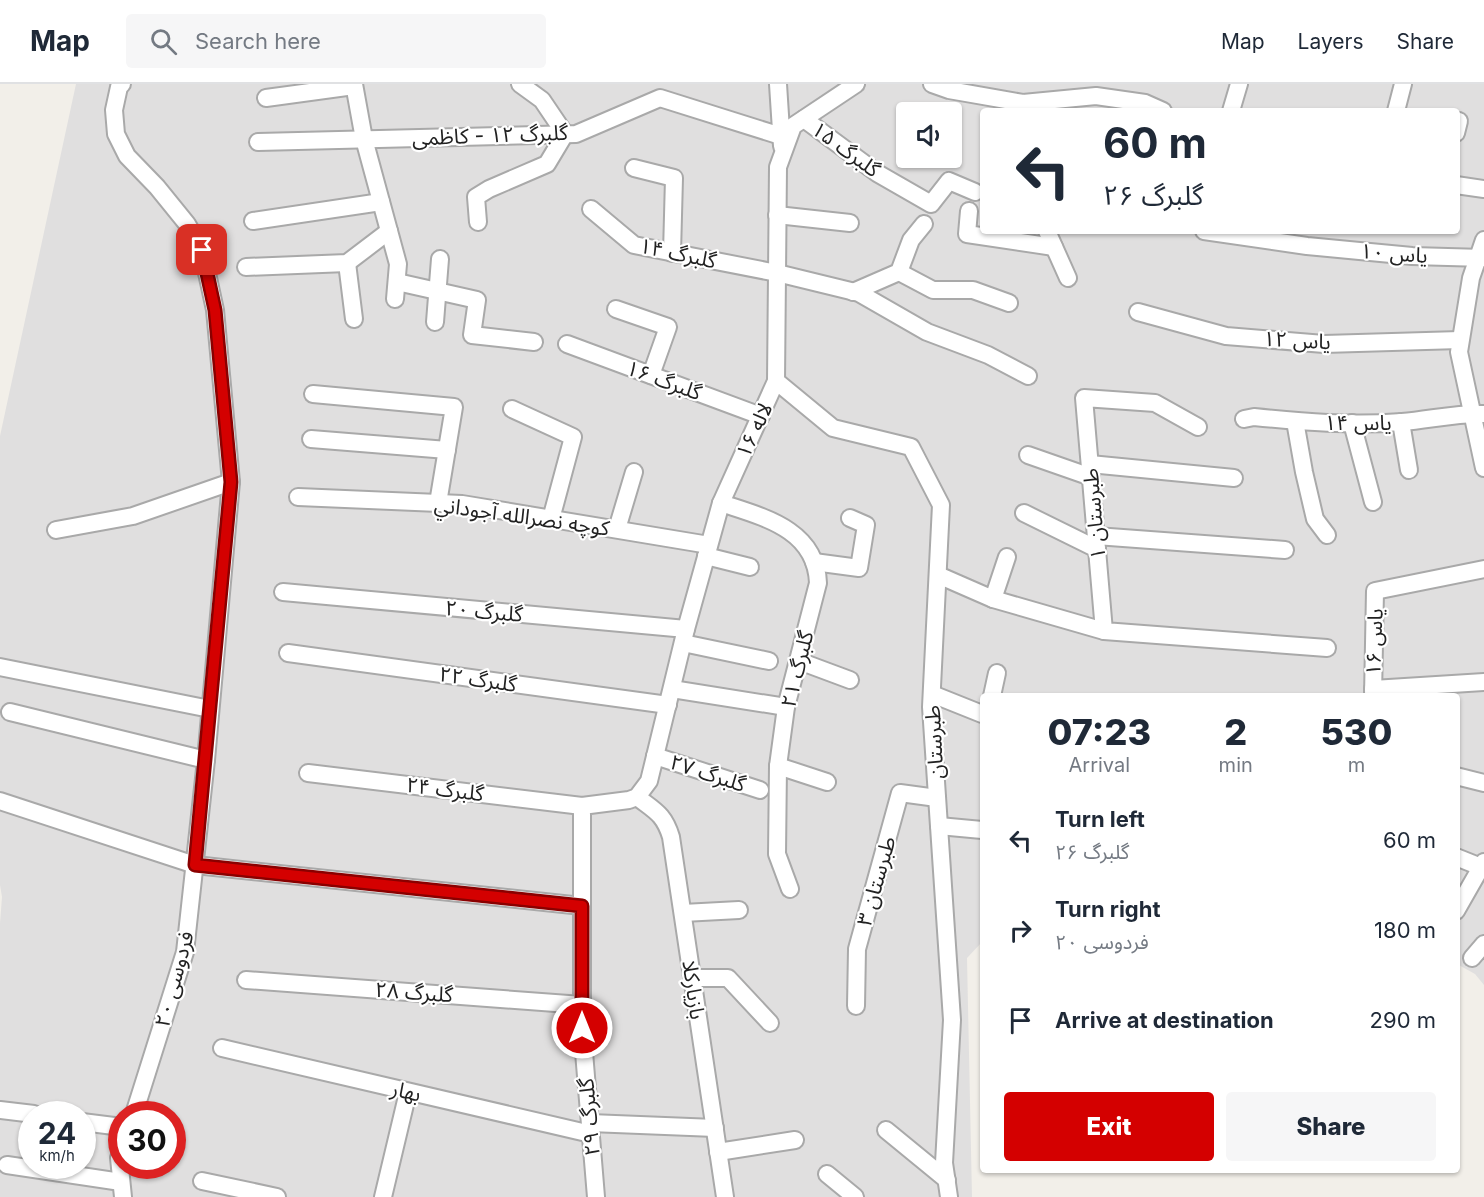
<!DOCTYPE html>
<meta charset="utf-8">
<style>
body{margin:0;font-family:Inter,"Noto Sans Arabic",sans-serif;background:#f6f6f7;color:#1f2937;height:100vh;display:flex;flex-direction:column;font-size:22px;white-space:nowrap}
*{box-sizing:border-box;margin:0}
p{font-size:20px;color:#747a83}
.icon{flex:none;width:33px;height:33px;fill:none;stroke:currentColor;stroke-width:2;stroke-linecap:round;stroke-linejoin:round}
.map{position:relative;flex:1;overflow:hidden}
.panel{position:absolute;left:980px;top:609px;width:480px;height:480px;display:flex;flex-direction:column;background:#fff;border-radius:6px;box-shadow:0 2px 4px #0004}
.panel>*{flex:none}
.guide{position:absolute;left:980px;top:24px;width:480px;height:126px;border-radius:6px;box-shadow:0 2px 4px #0004;background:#fff;color:#1f2937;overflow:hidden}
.controls{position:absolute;left:896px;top:18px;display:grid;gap:12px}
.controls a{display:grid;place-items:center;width:66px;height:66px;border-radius:6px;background:#fff;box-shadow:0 2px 4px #0004;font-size:30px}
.speed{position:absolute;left:18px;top:1017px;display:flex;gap:12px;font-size:30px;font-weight:700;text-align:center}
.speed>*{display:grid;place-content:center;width:78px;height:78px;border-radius:50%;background:#fff;box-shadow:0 2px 4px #0004;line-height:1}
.speed small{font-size:15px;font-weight:400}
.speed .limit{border:9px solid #d22;background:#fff;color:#111}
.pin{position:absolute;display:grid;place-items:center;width:51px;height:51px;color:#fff;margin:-26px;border-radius:12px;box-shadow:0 3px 9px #0006}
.me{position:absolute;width:66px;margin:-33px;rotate:0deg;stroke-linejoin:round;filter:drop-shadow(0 0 4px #0008)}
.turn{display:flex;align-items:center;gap:21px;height:126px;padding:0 24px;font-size:27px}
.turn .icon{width:78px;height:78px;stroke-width:2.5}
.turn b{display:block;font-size:42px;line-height:51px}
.eta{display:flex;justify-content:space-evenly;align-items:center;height:102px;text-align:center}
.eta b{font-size:36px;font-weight:800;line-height:42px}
.button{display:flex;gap:12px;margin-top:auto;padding:12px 24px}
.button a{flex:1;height:69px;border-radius:6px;background:#d40000;color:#fff;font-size:24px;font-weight:800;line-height:69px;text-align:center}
.button a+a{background:#f6f6f7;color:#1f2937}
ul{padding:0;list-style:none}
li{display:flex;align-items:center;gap:18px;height:90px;padding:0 24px}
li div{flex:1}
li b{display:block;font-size:22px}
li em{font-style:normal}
header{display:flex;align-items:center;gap:36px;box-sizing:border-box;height:84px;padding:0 30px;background:#fff;border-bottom:2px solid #e0e1e3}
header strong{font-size:28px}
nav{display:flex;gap:33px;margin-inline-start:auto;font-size:21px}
.search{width:420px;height:54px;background:#f6f6f7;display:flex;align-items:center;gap:15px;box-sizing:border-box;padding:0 21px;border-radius:6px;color:#747a83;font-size:22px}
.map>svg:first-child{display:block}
.residential{fill:#e0dfdf;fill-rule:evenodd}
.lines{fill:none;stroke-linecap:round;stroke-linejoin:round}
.minor-casing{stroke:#a9a9a9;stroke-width:20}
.minor{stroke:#fff;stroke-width:16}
.route-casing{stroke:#8a0000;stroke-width:15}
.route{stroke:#d40000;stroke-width:10}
.labels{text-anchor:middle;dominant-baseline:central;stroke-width:4.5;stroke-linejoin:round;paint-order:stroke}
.street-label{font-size:21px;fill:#222;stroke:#fff}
</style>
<header>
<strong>Map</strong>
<div class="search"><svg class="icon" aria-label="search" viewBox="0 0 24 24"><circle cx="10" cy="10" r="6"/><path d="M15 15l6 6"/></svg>Search here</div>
<nav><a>Map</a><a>Layers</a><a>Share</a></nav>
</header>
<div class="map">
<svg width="1484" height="1113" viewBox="0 0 1484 1113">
<rect width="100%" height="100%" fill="#f2efe9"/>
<path class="residential" d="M76,0h1408v901l-9,-11 -18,-10 -1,-268h-474v246l-15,16 5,239h-972v-274l2,-26 -2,-12v-449zM982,27h474v120h-474zM906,28h45v46h-45zM32,1030h50v52h-50zM122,1030h50v52h-50z"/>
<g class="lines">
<defs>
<g id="minor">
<polyline points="122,0 119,3 114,26 116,50 127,72 157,103 187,140 202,166 215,226 231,398 206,676 185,868 134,1030"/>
<polyline points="354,0 364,55 398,180 395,215"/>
<polyline points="778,0 782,62"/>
<polyline points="932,0 949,6 1023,19 1096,12 1145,19 1163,27"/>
<polyline points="266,14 354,2"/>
<polyline points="1231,27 1239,0"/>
<polyline points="1396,27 1403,0"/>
<polyline points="804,35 877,89 931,120 949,97 975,108"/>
<polyline points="1456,49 1459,37"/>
<polyline points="258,58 576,50 660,14 781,52"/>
<polyline points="634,84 674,94 672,169"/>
<polyline points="1456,101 1484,105"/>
<polyline points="591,125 634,161 777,189 859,209 927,248 988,271 1028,292"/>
<polyline points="969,127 967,150 1054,163"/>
<polyline points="777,131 850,139"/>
<polyline points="253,137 381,118"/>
<polyline points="478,138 476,113 489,105 547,80 565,50 542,16 520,0"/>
<polyline points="1047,147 1068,194"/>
<polyline points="1204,147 1307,162 1412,172 1484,174"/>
<polyline points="1484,156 1471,194 1459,268 1484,384"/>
<polyline points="347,179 354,235"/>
<polyline points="246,183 347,179 389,147"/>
<polyline points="899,188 933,206 973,206 1009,219"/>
<polyline points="397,198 477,216 472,251 534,258"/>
<polyline points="853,208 899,188 911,156 924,140"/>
<polyline points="616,225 668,243 651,291"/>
<polyline points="1138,228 1226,252 1324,260 1460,256"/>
<polyline points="435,238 440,175"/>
<polyline points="567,260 761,332"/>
<polyline points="776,297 833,344 911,363 941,421 931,623 952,936 944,1079 949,1113"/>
<polyline points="313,310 454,323 438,419"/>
<polyline points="512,325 573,353 551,435"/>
<path d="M1244,335l10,-2c49,5 98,9 148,5 27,-2 54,-9 82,-8"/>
<polyline points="1295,337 1304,388 1315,435 1327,451"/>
<polyline points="1401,338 1409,386"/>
<polyline points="1352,339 1373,418"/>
<polyline points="1198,343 1155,319 1084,314 1104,547 1327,564"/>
<polyline points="311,355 447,366"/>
<polyline points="1028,371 1091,393"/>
<polyline points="1090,380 1234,394"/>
<polyline points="298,413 462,420 709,461"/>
<path d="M721,419c42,14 95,26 97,80l-32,124 -8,59 -1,88 13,35"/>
<polyline points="1024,429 1097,465"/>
<polyline points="617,445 634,388"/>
<polyline points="56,446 133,432 231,398"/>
<polyline points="1096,452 1285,466"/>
<polyline points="706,472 750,483"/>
<polyline points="814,478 859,484 866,441 850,434"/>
<polyline points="938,491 993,515 1104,547"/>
<polyline points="283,508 686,545"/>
<polyline points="993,515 1007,473"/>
<polyline points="683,559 769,577"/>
<polyline points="288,569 668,621"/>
<polyline points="799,577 850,596"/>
<polyline points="0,583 210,625"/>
<polyline points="672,605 786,623"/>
<polyline points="1373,605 1484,598"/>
<polyline points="932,610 982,630"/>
<polyline points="992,612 997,589"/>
<polyline points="1373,612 1375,507 1484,485"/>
<polyline points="10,628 206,676"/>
<polyline points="655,672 760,706"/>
<polyline points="778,682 827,698"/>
<polyline points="308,689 582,722"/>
<polyline points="1456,692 1484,699"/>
<path d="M637,713c18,14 27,17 34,40l54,360"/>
<polyline points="0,717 195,781 582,822"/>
<polyline points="939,742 982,746"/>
<polyline points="1456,773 1481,783"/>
<polyline points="1456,827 1484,778"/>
<polyline points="683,829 739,826"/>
<polyline points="1472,874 1484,860"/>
<polyline points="692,894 728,894 770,939"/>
<polyline points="246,896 582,921"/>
<polyline points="856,922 857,865 900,709 937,714"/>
<polyline points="222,964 591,1050"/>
<polyline points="0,1026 34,1030"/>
<polyline points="82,1038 122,1043"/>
<polyline points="590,1039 715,1044"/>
<polyline points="886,1046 947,1096"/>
<polyline points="122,1068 119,1074 123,1113"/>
<polyline points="718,1068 795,1056"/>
<polyline points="7,1081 121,1098"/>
<polyline points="827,1090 855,1113"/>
<polyline points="202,1097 277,1113"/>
<polyline points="383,1113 408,1008"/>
<polyline points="596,1113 582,944 582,722 629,716 637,713 649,697 686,545 721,419 776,297 778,83 793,42 856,0"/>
</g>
</defs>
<use href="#minor" class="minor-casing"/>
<use href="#minor" class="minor"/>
</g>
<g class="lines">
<defs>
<polyline id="route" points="202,166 215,226 231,398 195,781 582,822 582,944"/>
</defs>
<use href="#route" class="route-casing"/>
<use href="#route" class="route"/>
</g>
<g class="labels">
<g class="street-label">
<text transform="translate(490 51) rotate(-2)">گلبرگ ۱۲ - کاظمی</text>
<text transform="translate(846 65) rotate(36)">گلبرگ ۱۵</text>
<text transform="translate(678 169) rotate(12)">گلبرگ ۱۴</text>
<text transform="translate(1394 169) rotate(4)">یاس ۱۰</text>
<text transform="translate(1297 256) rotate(3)">یاس ۱۲</text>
<text transform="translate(664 296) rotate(20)">گلبرگ ۱۶</text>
<text x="1358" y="338">یاس ۱۴</text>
<text transform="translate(754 346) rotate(-65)">لاله ۱۶</text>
<text transform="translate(1094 430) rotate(-95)">طبرستان ۱</text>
<text transform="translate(522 432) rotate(8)">كوچه نصرالله آجوداني</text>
<text transform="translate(484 527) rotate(5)">گلبرگ ۲۰</text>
<text transform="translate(1374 558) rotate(-88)">یاس ۱۶</text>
<text transform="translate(797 585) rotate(-76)">گلبرگ ۲۱</text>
<text transform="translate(478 595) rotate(8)">گلبرگ ۲۲</text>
<text transform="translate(934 658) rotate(-93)">طبرستان</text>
<text transform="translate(708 689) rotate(18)">گلبرگ ۲۷</text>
<text transform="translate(445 705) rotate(7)">گلبرگ ۲۴</text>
<text transform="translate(876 797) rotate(-74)">طبرستان ۳</text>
<text transform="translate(174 895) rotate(-75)">فردوسی ۲۰</text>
<text transform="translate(694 906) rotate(82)">بازیارکلا</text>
<text transform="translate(414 908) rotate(4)">گلبرگ ۲۸</text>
<text transform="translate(406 1007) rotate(13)">بهار</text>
<text transform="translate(589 1033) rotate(-95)">گلبرگ ۲۹</text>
</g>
</g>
</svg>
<div class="controls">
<a><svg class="icon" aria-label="sound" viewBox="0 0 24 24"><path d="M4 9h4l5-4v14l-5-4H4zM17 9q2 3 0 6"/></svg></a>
</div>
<div class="speed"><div>24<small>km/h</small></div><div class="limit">30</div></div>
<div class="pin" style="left:202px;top:166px;background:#d93025"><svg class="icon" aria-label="arrive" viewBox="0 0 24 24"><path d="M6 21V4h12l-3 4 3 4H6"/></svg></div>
<svg class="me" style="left:582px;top:944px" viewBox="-20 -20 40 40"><circle r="17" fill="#d40000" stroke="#fff" stroke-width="3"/><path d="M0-11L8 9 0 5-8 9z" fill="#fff"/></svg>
<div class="guide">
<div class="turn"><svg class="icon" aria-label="left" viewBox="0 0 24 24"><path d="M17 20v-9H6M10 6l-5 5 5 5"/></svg><div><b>60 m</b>گلبرگ ۲۶</div></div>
</div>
<section class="panel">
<div class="eta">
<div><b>07:23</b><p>Arrival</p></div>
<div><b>2</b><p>min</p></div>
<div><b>530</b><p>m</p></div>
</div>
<ul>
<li><svg class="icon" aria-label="left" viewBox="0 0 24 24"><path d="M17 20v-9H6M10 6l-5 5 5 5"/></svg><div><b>Turn left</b><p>گلبرگ ۲۶</p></div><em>60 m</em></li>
<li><svg class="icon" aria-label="right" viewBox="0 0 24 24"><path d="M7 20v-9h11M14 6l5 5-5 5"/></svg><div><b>Turn right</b><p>فردوسی ۲۰</p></div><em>180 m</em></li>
<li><svg class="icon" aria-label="arrive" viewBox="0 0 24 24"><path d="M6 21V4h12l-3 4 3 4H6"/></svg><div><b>Arrive at destination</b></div><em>290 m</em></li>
</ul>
<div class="button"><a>Exit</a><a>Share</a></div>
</section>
</div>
